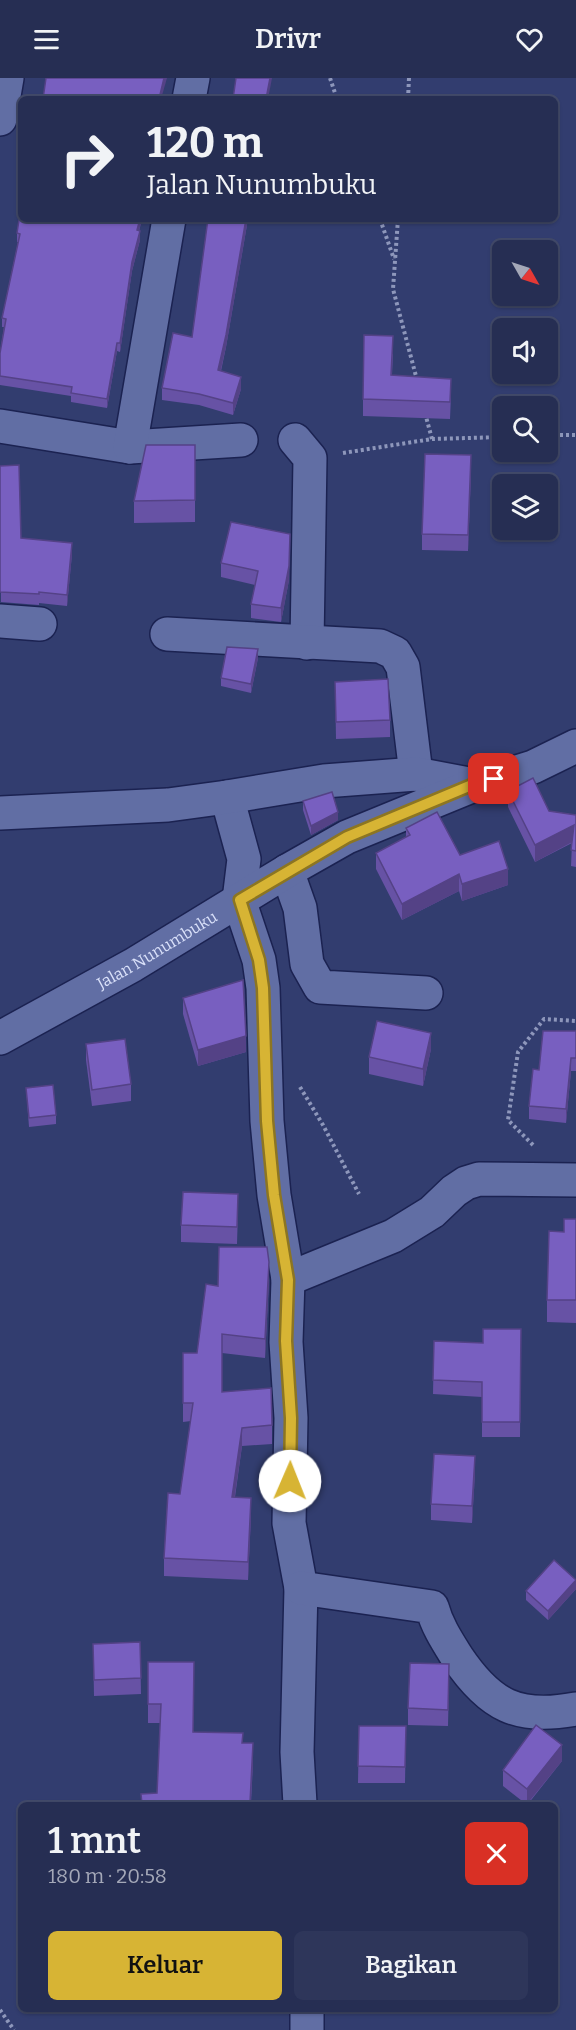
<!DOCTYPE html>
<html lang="id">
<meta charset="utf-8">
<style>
body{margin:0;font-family:Bitter,serif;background:#2e365a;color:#f1f3f6;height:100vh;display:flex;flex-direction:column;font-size:22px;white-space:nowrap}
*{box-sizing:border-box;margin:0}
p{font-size:20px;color:#a4a8b8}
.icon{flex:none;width:33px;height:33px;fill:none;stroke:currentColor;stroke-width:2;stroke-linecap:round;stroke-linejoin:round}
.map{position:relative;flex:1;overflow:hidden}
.side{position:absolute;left:18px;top:1724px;width:540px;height:210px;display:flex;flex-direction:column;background:#262e53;border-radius:9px;box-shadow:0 2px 4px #0004,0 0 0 2px #424a6a}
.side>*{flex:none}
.hud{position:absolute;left:18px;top:18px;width:540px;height:126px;border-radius:9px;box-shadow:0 2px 4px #0004,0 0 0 2px #424a6a;background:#262e53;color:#f1f3f6;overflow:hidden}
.needle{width:39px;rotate:129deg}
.controls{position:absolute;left:492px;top:162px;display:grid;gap:12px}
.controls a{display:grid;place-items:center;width:66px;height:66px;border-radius:9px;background:#262e53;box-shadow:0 2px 4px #0004,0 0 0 2px #424a6a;font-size:30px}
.pin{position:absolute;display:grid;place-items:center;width:51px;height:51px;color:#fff;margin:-26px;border-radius:12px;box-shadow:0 3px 9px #0006}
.me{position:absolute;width:66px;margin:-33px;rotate:1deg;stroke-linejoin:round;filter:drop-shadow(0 0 4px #0008)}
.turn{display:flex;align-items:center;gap:21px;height:126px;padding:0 30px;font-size:27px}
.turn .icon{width:78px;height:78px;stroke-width:2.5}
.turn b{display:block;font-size:42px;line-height:51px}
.round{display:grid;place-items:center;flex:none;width:63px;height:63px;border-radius:9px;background:#2e365a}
.overview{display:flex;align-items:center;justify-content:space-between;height:102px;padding:0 30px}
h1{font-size:36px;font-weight:600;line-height:45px}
.button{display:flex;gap:12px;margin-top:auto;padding:12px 30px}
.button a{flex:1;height:69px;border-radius:9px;background:#d7b434;color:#111;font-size:24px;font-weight:600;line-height:69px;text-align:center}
.button a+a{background:#2e365a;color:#f1f3f6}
header{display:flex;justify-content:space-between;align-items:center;height:78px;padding:0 30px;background:#262e53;font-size:27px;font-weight:600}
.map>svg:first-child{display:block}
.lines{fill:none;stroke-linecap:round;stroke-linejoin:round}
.minor-casing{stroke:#1b2251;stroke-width:36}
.path{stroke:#8e97bb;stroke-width:4;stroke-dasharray:3 3;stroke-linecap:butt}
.minor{stroke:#616ea4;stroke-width:33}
.wall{fill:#6752a5}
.shaded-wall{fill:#544286}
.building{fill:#785fc0;stroke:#544286;stroke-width:1.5}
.route-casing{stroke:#8c7522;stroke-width:15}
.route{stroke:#d7b434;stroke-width:10}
.labels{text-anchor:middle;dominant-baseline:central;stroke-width:6;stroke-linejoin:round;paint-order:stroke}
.street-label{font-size:16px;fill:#dae1fa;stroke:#293263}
</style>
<header><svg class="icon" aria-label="menu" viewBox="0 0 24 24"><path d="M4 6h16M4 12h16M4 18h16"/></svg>Drivr<svg class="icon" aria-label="heart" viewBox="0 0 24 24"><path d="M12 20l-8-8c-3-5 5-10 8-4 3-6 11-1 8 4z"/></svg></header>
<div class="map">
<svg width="576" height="1952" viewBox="0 0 576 1952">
<rect width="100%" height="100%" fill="#323d6f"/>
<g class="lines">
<defs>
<g id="minor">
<polyline points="189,21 193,0"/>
<polyline points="0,41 7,0"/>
<polyline points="0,348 130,369 241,362"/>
<polyline points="295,362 310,380 307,565"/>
<polyline points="130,369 169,141"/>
<polyline points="0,543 40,546"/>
<polyline points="167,556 380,568 395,575 403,589 416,696"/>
<polyline points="227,719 244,781 239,822 259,882 263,910 267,1043 274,1117 288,1201 286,1264 291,1340 289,1445 301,1510 297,1674 300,1726"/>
<polyline points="0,735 168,727 227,719 324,703 416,696 474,707"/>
<polyline points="287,793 300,830 307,886 320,909 426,915"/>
<path id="s1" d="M0,960l133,-73 154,-94 60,-34 127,-52 59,-18 43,-21"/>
<polyline points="288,1201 393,1158 432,1134 454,1113 466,1105 479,1101 576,1102"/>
<path d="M301,1510l131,19c5,19 15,34 25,50 33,49 61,63 119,52"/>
<polyline points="307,1930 307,1952"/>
</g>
</defs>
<use href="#minor" class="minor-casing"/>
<g class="path">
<polyline points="330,0 337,21"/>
<polyline points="408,21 409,0"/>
<polyline points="380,141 394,181"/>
<polyline points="398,141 393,211 417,302"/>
<polyline points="425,335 432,361"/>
<polyline points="548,357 576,357"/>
<polyline points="343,375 432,361 502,359"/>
<polyline points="300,1009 323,1047 359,1116"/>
<polyline points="533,1067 508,1042 518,974 544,941 576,943"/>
<polyline points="0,1932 14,1952"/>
</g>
<use href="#minor" class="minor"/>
</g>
<g class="wall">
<polygon points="21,141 142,141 139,153 140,162 132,193 120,274 117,273 107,330 71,324 71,318 0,307 0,275 4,249 2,249 2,240 18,164 17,164 17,155"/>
<polygon points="208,141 248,141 226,269 221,293 241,311 233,337 199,327 162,322 162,310 192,259"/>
<polygon points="393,275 392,297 451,317 450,341 363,338 363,321"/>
<polygon points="195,367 195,444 134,445 134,423"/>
<polygon points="0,388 21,460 72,476 67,528 39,525 39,527 1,524"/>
<polygon points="471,394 468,473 422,472 422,456"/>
<polygon points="231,444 289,502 281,544 251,540 251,526 255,507 221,499 221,485"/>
<polygon points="258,580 251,615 221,608 221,600"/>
<polygon points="335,604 390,642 390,659 336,661"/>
<polygon points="508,713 549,733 576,737 576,789 571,788 572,765 535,784 508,729"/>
<polygon points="303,723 338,742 311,757 303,732"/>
<polygon points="406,750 460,777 508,807 462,823 459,813 402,842 376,791 376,775 406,759"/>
<polygon points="183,920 246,974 198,988 183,936"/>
<polygon points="576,953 576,993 571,993 566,1045 529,1041 529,1028 539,992"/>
<polygon points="86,966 131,1006 131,1023 92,1028 86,982"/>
<polygon points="431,971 423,1008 369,996 369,979"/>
<polygon points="26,1010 56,1037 56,1046 29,1049"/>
<polygon points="238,1132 237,1166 181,1164 181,1147"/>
<polygon points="576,1141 576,1245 547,1244 547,1222 564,1154"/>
<polygon points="269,1202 265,1280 222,1275 222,1314 272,1322 272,1366 242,1368 235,1419 251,1438 248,1502 164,1498 164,1480 180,1416 191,1343 183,1344 183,1275 197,1275 218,1208"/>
<polygon points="521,1251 520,1359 482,1359 482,1319 433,1316 434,1263 483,1265"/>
<polygon points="475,1395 472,1445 431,1442 431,1426"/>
<polygon points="576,1511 548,1542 526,1522 526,1513"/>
<polygon points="140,1564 141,1616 94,1618 93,1566"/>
<polygon points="148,1584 194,1654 243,1665 253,1685 251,1725 267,1726 141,1726 141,1716 157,1715 160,1645 148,1645"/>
<polygon points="449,1603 448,1648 408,1647 408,1630"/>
<polygon points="359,1648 406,1648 405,1705 358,1705"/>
<polygon points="562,1683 528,1726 526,1726 503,1708 503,1692"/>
</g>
<g class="shaded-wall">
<polygon points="164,0 167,0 161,21 159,21"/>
<polygon points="270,0 272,0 268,21 266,21"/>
<polygon points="140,141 142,141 137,161 137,152"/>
<polygon points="246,141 248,141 226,269 218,304 218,292"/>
<polygon points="140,153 140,162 132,193 120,274 120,265 132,184"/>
<polygon points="117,265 117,273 107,330 107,321"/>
<polygon points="241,299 241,311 233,337 233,325"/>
<polygon points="471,377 471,394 468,473 468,457"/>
<polygon points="72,465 72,476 67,528 67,517"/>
<polygon points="290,470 289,502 281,544 281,530"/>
<polygon points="258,571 258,580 251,615 251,606"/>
<polygon points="338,734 338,742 311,757 311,748"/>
<polygon points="574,747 574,763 535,784 535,767"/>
<polygon points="508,791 508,807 462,823 462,806"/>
<polygon points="459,796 459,813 402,842 402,826"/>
<polygon points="431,955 431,971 423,1008 423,991"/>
<polygon points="246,958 246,974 198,988 198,972"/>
<polygon points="571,980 571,993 566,1045 566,1031"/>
<polygon points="269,1184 269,1202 265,1280 265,1261"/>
<polygon points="242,1350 242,1368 232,1437 232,1419"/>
<polygon points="475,1378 475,1395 472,1445 472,1428"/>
<polygon points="251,1420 251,1438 248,1502 248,1484"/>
<polygon points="576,1502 576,1511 548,1542 548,1533"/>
<polygon points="253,1665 253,1685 250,1726"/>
<polygon points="562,1667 562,1683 527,1726 527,1711"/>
</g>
<g class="building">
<polygon points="46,0 164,0 159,21 43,21"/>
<polygon points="236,0 270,0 266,21 233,21"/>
<polygon points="21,129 21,141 140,141 137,152 140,153 132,184 120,265 117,265 107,321 71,315 72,309 0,298 0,275 6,241 2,240 20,156 17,155"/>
<polygon points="208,141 246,141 226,257 218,292 241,299 233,325 199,316 162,310 173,255 192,259"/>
<polygon points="364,257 393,258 391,297 451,301 450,324 363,321"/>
<polygon points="146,367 195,367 195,422 134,423"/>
<polygon points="425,376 471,377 468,457 422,456"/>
<polygon points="19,387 21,460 72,465 67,517 39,514 39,516 0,514 0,388"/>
<polygon points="231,444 290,456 289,488 281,530 251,526 258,493 221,485"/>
<polygon points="227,569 258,571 251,606 221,600"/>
<polygon points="388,601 390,642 336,644 335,604"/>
<polygon points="533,700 549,733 576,737 576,773 571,772 574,747 535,767 508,713"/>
<polygon points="332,714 338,734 311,748 303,723"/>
<polygon points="437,734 460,777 499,763 508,791 462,806 459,796 402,826 376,775 410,757 406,750"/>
<polygon points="243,902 246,958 198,972 183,920"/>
<polygon points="377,943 431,955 423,991 369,979"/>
<polygon points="543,953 576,953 576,980 571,980 566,1031 529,1028 533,991 539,992"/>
<polygon points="125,961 131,1006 92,1012 86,966"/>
<polygon points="53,1007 56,1037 29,1040 26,1010"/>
<polygon points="183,1114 238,1116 237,1149 181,1147"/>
<polygon points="564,1141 576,1141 576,1222 547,1222 549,1153 564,1154"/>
<polygon points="219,1169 267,1169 269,1184 265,1261 222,1256 222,1314 271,1310 272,1347 242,1350 232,1419 251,1420 248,1484 164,1480 168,1415 180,1416 193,1325 183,1325 183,1275 197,1275 206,1206 218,1208"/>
<polygon points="483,1251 521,1251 520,1344 482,1344 482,1304 433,1302 434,1263 483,1265"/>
<polygon points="434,1376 475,1378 472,1428 431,1426"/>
<polygon points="554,1482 576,1502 548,1533 526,1513"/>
<polygon points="140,1564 141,1600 94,1602 93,1566"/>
<polygon points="148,1584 194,1584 193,1654 243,1655 242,1665 253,1665 250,1725 267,1724 267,1726 142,1726 141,1716 157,1715 161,1626 148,1626"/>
<polygon points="410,1585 449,1586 448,1632 408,1630"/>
<polygon points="536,1647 562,1667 527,1711 503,1692"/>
<polygon points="359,1648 406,1648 405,1689 358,1688"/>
</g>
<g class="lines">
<defs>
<polyline id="route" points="290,1403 291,1340 286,1263 288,1202 274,1117 267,1043 263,910 259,882 240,822 347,759 474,706 494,701"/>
</defs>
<use href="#route" class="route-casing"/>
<use href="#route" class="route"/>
</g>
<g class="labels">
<g class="street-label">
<text stroke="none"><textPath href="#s1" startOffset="180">Jalan Nunumbuku</textPath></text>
</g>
</g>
</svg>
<div class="controls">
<a><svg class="needle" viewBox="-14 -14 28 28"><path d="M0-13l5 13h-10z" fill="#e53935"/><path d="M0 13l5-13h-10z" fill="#a4a8b8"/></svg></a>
<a><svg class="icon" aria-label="sound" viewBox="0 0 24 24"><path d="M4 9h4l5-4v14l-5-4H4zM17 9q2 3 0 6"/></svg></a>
<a><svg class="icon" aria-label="search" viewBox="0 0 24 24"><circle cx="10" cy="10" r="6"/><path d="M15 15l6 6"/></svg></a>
<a><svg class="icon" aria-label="layers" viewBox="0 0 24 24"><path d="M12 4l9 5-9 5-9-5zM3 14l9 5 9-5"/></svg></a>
</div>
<div class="pin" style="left:494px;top:701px;background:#d93025"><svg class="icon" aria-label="arrive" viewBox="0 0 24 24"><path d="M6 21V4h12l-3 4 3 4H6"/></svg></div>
<svg class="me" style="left:290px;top:1403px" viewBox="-20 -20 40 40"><circle r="19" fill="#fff"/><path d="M0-13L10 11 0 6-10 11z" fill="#d7b434"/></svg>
<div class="hud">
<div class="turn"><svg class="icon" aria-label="right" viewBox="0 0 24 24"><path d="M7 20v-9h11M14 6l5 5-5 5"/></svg><div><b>120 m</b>Jalan Nunumbuku</div></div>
</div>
<section class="side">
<div class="overview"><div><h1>1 mnt</h1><p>180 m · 20:58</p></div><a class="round" style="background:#d93025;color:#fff"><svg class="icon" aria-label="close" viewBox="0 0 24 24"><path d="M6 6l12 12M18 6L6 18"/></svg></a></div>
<div class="button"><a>Keluar</a><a>Bagikan</a></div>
</section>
</div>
